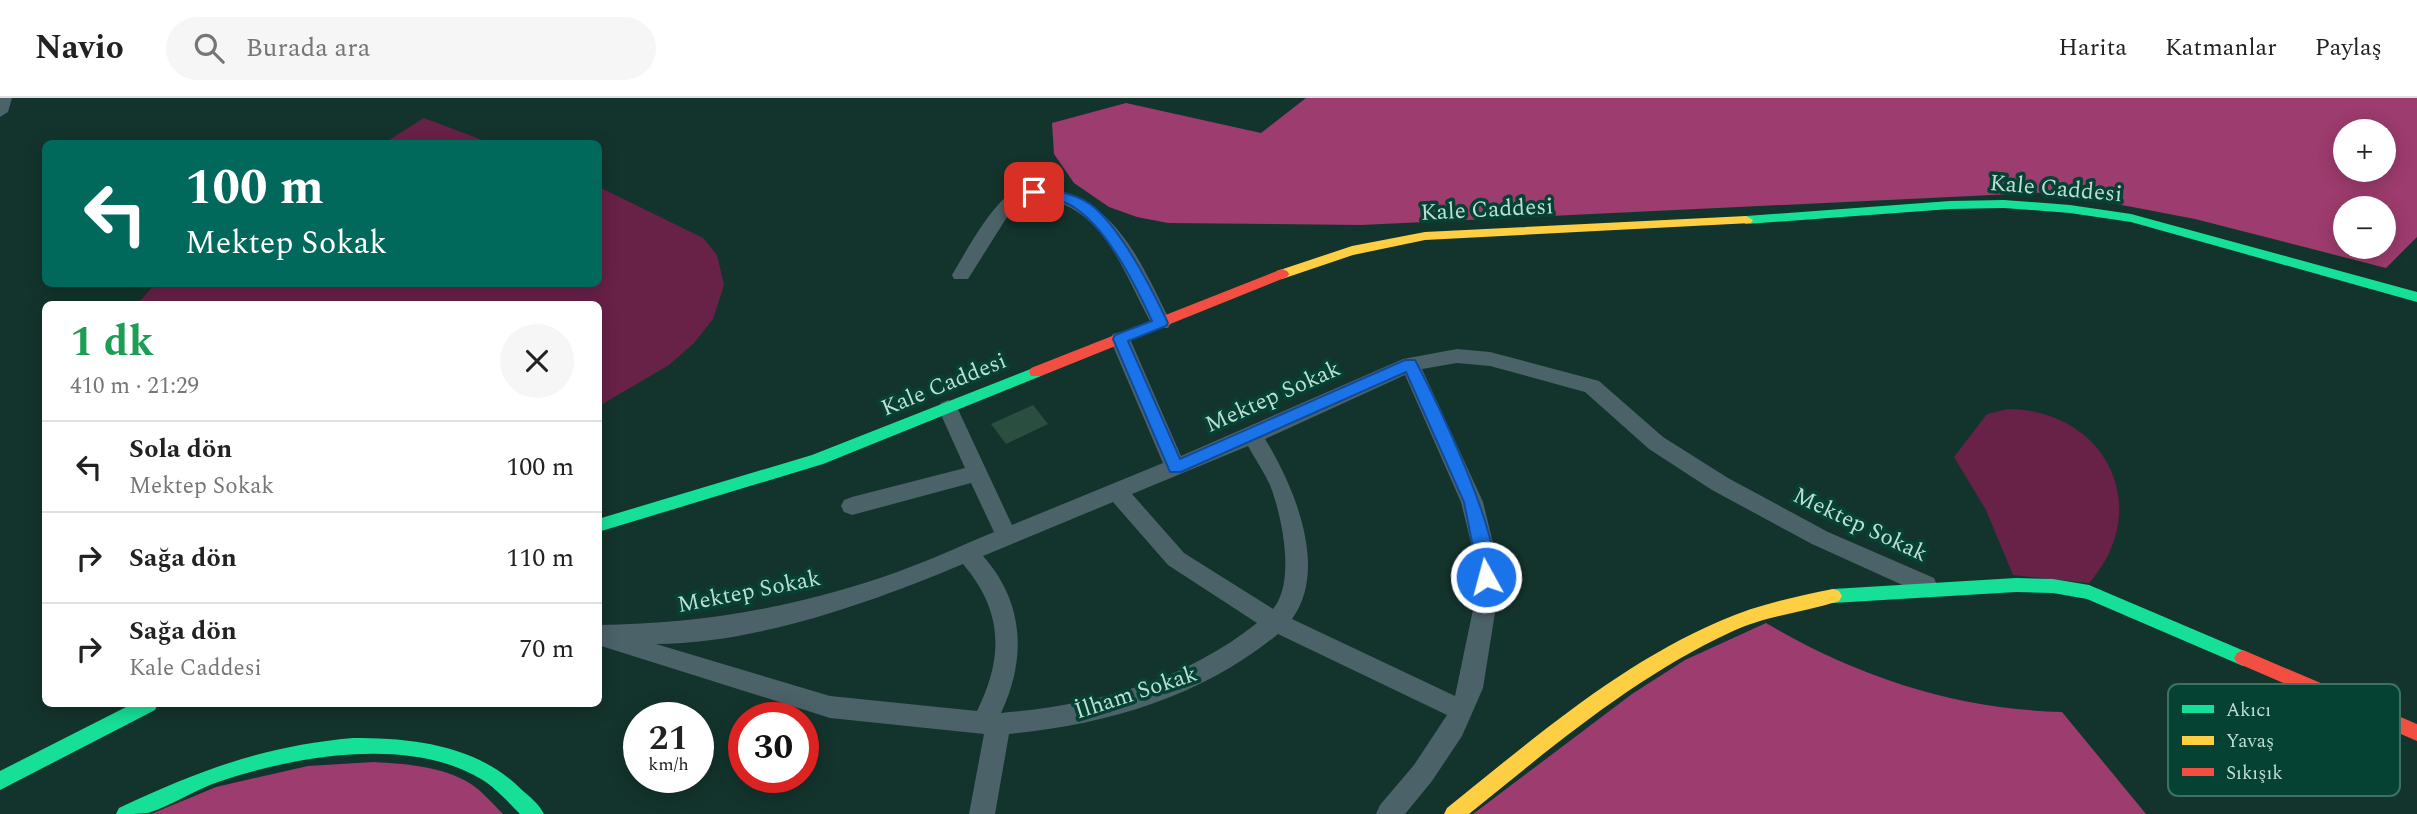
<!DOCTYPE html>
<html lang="tr">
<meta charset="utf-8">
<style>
body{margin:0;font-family:Spectral,serif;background:#f6f6f6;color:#222;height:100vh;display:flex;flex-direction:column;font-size:26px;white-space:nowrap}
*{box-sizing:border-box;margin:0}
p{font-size:23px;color:#767676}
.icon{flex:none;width:38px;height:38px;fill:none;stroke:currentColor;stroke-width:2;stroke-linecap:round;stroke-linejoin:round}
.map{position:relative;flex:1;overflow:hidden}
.panel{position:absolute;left:42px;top:203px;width:560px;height:406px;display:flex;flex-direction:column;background:#fff;border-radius:10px;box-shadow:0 4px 18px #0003}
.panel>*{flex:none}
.hud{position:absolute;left:42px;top:42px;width:560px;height:147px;border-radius:10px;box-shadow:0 4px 18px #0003;background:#00695c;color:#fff;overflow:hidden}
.buttons{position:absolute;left:2333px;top:21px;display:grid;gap:14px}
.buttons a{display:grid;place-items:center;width:63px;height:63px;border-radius:50%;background:#fff;box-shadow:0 4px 18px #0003;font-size:35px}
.speed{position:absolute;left:623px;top:604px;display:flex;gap:14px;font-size:35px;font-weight:700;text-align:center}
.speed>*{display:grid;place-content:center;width:91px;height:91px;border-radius:50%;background:#fff;box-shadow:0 4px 18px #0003;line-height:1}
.speed small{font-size:18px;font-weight:400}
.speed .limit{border:10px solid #d22;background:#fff;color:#111}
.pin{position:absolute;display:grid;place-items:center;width:60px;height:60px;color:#fff;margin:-30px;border-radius:14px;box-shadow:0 4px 10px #0006}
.me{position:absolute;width:77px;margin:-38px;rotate:353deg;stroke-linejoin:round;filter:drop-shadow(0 0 5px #0008)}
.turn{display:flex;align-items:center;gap:24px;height:147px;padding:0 28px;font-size:32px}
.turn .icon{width:91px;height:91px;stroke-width:2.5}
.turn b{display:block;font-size:49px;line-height:60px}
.round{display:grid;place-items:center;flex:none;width:74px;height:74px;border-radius:37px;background:#f6f6f6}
.summary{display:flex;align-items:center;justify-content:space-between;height:119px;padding:0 28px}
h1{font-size:42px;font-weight:700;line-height:52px;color:#1e9e55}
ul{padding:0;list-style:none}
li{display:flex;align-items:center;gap:21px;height:91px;padding:0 28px;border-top:2px solid #e0e0e0}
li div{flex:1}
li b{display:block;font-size:26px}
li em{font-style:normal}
header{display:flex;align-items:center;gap:42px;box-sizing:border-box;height:98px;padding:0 35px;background:#fff;border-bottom:2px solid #e0e0e0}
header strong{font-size:33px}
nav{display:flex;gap:38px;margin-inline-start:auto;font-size:24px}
.search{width:490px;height:63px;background:#f6f6f6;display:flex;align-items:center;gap:18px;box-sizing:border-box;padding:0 24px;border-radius:38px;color:#767676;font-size:26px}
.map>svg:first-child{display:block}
.green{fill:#682147}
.forest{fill:#9d3c6e;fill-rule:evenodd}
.building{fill:#2a4f40}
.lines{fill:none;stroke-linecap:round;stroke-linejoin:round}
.street{fill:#4c6269;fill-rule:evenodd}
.fast{fill:#16e098;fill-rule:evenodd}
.slow{fill:#ffcf43;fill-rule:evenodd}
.jam{fill:#f24e42;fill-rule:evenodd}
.route{fill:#1a73e8;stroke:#114b97;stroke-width:2}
.labels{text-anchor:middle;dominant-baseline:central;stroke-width:7;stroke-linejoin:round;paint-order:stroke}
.street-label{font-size:23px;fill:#bcded3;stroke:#054234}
.key{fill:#054234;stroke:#3c7164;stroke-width:2}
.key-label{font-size:19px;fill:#bcded3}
</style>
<header>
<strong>Navio</strong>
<div class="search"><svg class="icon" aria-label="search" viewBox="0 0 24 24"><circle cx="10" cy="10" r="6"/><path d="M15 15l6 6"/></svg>Burada ara</div>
<nav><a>Harita</a><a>Katmanlar</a><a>Paylaş</a></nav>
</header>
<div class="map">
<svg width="2417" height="716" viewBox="0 0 2417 716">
<rect width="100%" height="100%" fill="#13342c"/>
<g class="green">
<polygon points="424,20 490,45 384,45"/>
<polygon points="599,89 703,140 717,157 724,187 713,221 694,245 669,267 599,308 598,206 137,206 155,186 598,186"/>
<path d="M2008,311c98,1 147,99 81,174l-76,-8 -27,-65 -32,-53 33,-43z"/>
</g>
<g class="forest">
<path d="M1306,0h1111v139l-31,31 -191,-49 -141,-27 -693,33 -193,-2 -31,-6 -28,-10 -35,-24 -20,-29 -2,-31 74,-20 135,30zM2345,33h39v39h-39zM2345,110h39v39h-39z"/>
<path d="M1766,525c92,54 189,86 296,89l84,102h-673l159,-120 53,-34z"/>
<path d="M374,664c31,2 69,4 97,22 11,7 22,20 32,30h-352l65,-27 92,-21z"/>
</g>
<polygon class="building" points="1033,307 1048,326 1006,346 991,326"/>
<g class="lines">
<g class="street">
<polygon points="0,0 12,0 8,14 0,19"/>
<path d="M1022,89c88,-3 115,68 149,136l-3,5h-14c-32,-55 -50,-131 -127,-130l-20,19 -39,62h-14l-2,-4c14,-23 44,-81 70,-88z"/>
<path d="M1120,234l7,2 3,5 51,117 222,-97 54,-10 33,3 109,29 64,56 65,41 100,54 106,46 3,7 -3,7 -8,2 -8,-2 -106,-48 -100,-54 -63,-41 -64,-57 -95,-26 -33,-3 -35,6 61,133 12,49 2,49 -14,88 -21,48 -30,45 -27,33h-29l4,-9 34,-40 33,-50 -169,-81c-76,63 -173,91 -269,100l-14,80h-26l15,-80 -154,-16 -232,-73v-20c98,-1 189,-16 282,-47 39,-13 76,-30 114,-46l-23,-49 -119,32 -8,-3 -3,-6 3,-6 8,-3 113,-29 -27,-60 3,-5 7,-3 7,3 57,122 151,-62 -53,-124 3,-5zM1405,277l56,127 12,49 2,49 -20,96 -163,-77c37,-50 2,-133 -27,-180zM1248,348c7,13 16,26 22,39 12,31 26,97 3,124l-89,-56 -52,-59zM1113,404l55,63 89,58c-74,59 -163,82 -256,90 26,-55 23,-111 -18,-157zM963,466c40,47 41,93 14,147l-147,-15 -174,-52c102,-1 214,-41 307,-80z"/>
</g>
<g class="fast">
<polygon points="2004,102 2070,107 2131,116 2417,194 2417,204 2131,124 2070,115 2004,110 1950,111 1746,126 1739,122 1746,118 1950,103"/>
<polygon points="1036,269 1041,270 1043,274 1041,278 823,366 598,434 598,421 812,357"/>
<polygon points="2016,480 2053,481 2089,487 2249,555 2252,560 2249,565 2243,568 2087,501 2053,495 2016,494 1833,505 1827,503 1824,498 1827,493 1833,491"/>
<polygon points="132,606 158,606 155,612 0,692 0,673"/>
<path d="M353,640c61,0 124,7 169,52 8,7 17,14 22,24h-24c-12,-12 -24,-26 -39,-35 -71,-43 -186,-23 -260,2 -25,8 -48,24 -73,32 -9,1 -22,1 -32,1l3,-6c81,-38 145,-62 234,-70z"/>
</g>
<g class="slow">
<polygon points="1746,118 1753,122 1751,125 1425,142 1353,157 1282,181 1275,176 1277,173 1352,148 1425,134"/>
<path d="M1833,491l6,2 3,5 -3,5c-36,12 -72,14 -108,31 -97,45 -179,115 -262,182h-25l3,-6c86,-69 171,-143 273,-187 36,-16 74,-24 113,-32z"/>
</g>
<g class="jam">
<polygon points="1282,171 1287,173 1289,176 1287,179 1041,278 1031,278 1029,274 1031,270"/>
<polygon points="2243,552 2417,626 2417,643 2237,565 2234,560 2237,555"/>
</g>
</g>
<path class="route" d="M1034,90c21,3 44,5 61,20 28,25 57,81 73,115l-2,3 -38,15 52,118 225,-99h10c19,35 94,189 77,222h-12l-16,-80 -58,-130 -225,100h-11l-57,-133 2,-4 37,-14c-17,-37 -51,-107 -91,-120 -10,-4 -22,-3 -32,-6l-2,-3z"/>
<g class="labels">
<g class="street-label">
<text transform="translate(2056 91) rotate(5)">Kale Caddesi</text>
<text transform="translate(1487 112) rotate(-3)">Kale Caddesi</text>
<text transform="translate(944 287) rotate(-22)">Kale Caddesi</text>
<text transform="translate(1273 299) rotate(-24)">Mektep Sokak</text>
<text transform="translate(1860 427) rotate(25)">Mektep Sokak</text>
<text transform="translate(749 494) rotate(-11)">Mektep Sokak</text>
<text transform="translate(1136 595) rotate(-18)">İlham Sokak</text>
</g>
</g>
<rect x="2168" y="586" width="232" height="112" rx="10" class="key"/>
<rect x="2182" y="607" width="32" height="8" fill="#16e098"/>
<rect x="2182" y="638" width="32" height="9" fill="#ffcf43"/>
<rect x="2182" y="670" width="32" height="8" fill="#f24e42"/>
<g class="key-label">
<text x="2226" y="618">Akıcı</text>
<text x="2226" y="649">Yavaş</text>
<text x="2226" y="681">Sıkışık</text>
</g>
</svg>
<div class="buttons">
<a>+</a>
<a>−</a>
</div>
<div class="speed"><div>21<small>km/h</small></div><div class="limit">30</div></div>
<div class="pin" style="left:1034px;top:94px;background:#d93025"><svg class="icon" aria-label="arrive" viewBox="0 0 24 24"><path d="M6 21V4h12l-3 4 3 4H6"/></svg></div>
<svg class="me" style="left:1486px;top:479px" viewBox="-20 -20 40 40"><circle r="17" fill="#1a73e8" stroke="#fff" stroke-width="3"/><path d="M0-11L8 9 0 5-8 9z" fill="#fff"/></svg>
<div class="hud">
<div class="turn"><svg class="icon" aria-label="left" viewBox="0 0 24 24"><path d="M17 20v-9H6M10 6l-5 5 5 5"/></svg><div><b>100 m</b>Mektep Sokak</div></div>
</div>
<section class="panel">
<div class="summary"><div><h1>1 dk</h1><p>410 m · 21:29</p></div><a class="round"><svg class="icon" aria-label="close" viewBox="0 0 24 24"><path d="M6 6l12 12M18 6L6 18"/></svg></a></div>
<ul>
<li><svg class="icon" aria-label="left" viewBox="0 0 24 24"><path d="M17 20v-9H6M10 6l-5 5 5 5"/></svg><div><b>Sola dön</b><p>Mektep Sokak</p></div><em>100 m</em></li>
<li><svg class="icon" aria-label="right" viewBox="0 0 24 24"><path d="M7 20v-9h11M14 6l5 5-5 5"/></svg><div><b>Sağa dön</b></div><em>110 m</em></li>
<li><svg class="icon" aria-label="right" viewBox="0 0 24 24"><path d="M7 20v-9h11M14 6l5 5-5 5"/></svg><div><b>Sağa dön</b><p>Kale Caddesi</p></div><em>70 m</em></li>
</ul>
</section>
</div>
